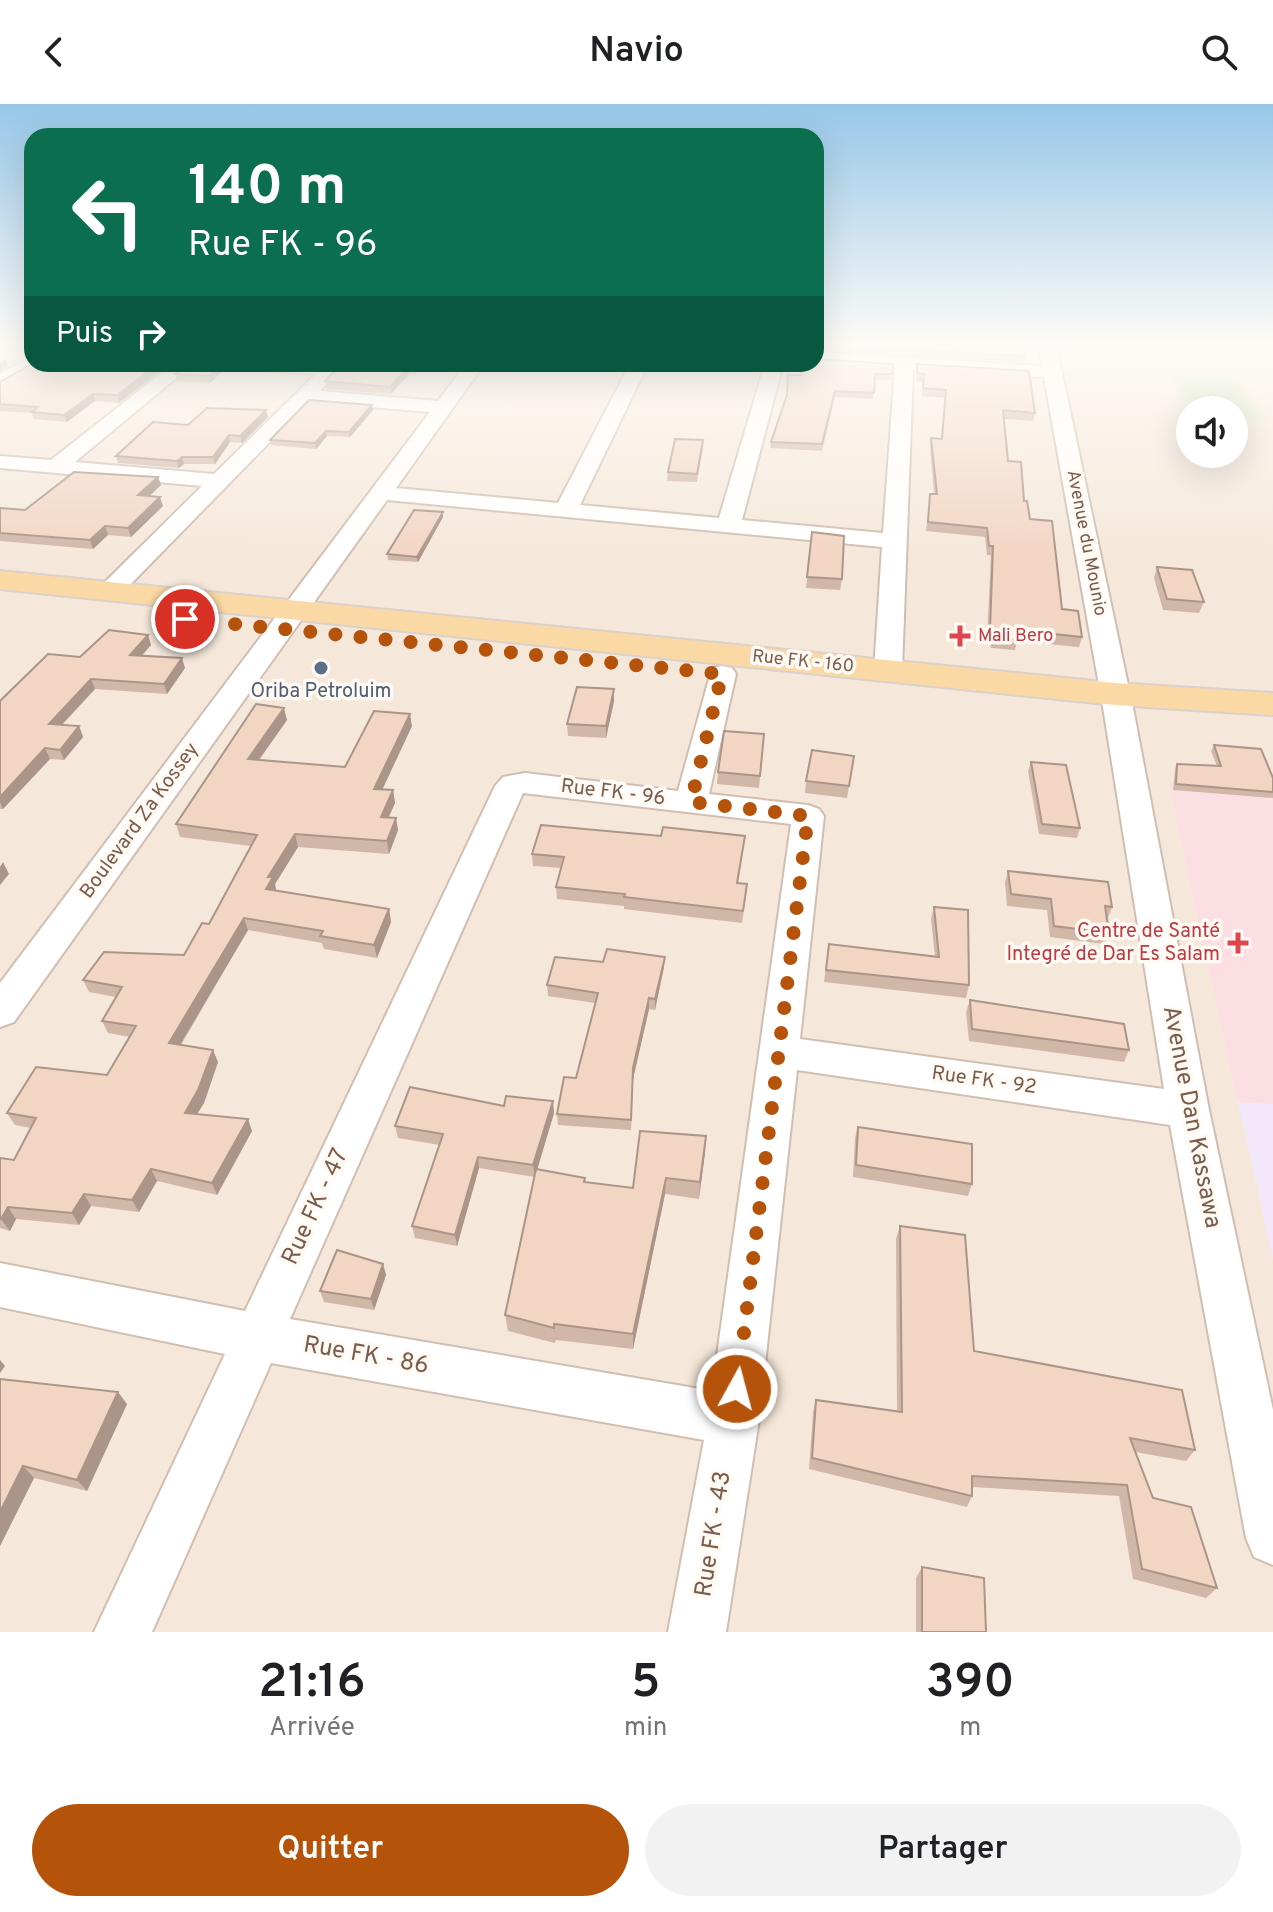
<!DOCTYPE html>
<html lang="fr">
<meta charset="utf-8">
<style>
body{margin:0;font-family:Overpass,sans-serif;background:#f2f2f2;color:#202124;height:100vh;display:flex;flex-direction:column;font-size:30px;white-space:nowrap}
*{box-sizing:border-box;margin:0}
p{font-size:26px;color:#757577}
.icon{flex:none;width:44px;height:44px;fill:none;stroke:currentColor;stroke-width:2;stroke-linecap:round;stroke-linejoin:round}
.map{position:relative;height:1528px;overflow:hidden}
.details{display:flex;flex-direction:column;background:#fff;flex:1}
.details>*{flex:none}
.hud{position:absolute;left:24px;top:24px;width:800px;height:244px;border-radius:24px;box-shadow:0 8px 32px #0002;background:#0b6e4f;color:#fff;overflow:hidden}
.controls{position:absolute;left:1176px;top:292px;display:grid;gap:16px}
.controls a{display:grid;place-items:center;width:72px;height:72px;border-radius:50%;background:#fff;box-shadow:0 8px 32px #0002;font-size:40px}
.pin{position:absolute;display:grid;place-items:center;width:68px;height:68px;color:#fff;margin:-34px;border:4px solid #fff;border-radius:50%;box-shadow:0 2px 8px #0007}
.me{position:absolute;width:88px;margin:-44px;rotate:7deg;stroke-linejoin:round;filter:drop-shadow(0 0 6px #0008)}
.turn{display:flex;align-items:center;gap:28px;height:168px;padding:0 32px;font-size:36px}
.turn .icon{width:104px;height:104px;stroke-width:2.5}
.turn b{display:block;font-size:56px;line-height:68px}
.then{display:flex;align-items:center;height:76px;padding:0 32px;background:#0003;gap:16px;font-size:30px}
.eta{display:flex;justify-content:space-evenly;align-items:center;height:136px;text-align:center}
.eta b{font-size:48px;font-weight:600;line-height:56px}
.action{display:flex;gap:16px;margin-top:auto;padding:16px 32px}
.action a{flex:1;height:92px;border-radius:48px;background:#b45309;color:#fff;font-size:32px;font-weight:600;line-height:92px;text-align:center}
.action a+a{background:#f2f2f2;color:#202124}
header{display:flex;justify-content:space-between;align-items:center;height:104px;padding:0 32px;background:#fff;font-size:36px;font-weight:600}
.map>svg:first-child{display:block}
.residential{fill:#f5e8da;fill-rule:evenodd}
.education{fill:#f3e8fa}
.medical{fill:#fbdfe3}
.green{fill:#d8ecc9}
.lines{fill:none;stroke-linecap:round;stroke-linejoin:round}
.minor-casing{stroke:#d1beb0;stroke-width:4}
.major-casing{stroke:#dad1cd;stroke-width:4}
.minor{fill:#fff;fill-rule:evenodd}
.major{fill:#fbd9a5;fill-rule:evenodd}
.wall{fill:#d1b7a8}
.shaded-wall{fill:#aa9588}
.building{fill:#f3d5c3;stroke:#aa9588;stroke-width:2}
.route{stroke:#b45309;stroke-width:14;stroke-dasharray:0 25.2}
.health-dot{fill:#e0444e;stroke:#fffaf3;stroke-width:3}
.service-dot{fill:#5c6f8a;stroke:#fffaf3;stroke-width:3}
.labels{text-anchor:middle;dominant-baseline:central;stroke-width:7;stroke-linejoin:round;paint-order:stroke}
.far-street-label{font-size:18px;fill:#7a5c4d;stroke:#fffaf3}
.far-health-label{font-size:18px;fill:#be3a42;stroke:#fffaf3;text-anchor:start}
.service-label{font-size:20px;fill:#4e5e75;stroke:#fffaf3}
.street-label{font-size:20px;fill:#7a5c4d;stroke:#fffaf3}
.health-label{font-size:20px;fill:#be3a42;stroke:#fffaf3;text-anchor:end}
.near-street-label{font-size:24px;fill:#7a5c4d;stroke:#fffaf3}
</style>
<header><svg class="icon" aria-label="back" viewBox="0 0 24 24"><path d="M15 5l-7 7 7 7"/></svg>Navio<svg class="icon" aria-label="search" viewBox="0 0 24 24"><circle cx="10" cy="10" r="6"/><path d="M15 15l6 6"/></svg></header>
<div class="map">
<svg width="1273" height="1528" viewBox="0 0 1273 1528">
<rect width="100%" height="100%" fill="#fdf6ec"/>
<path class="residential" d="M0,240h32v20h784v-20h457v1288h-1273zM1190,306h44v44h-44z"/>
<polygon class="education" points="1238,998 1273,1000 1273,1155"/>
<polygon class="medical" points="1195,665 1273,669 1273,1000 1238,998 1169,680"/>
<polygon class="green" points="1171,272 1237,275 1261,317 1234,316 1234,306 1190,306 1190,313"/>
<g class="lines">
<defs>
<g id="minor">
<path d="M1038,240h18l78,369 75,397 64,300v155l-19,-8 -8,-19 -76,-413 -373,-55 -38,350 -33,212h-58l36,-192 -433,-77 -119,269h-58l131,-278 -225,-47v-44l245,48 250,-525 8,-9 22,-4 153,18 34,-123 10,-2 10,2 4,6 -27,120 99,11 11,4 5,7 -24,223 364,50 -60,-376 -60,-336 -131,-8 -11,302 -4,6 -10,2 -10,-2 -4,-6 8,-124 -495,-47 -373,522 -14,5v-44l430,-571 -121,-10 -190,194h-18l-4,-5 4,-5 101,-100 -202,-18v-12l51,4 122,-96h20l-118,98 139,12 102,-100 -60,-4 -9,-6h98l-25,27 118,10 28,-37h18l-88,124 162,15 72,-139h18l-68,141 139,13 46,-154h18l-41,156 141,13 12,-166 -79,-5v-10l226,14zM523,689l268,31 -79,567 -422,-72z"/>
<polygon points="32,252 32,260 38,261 0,284 0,270"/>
</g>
<polygon id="major" points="0,467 1115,579 1273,589 1273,611 1115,601 0,485"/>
</defs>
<use href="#minor" class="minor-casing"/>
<use href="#major" class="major-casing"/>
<use href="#minor" class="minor"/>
<use href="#major" class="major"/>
</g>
<g class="wall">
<polygon points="816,240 1007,243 1026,252 1024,258 816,246"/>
<polygon points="32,260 169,260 119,299 95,297 67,318 34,315 32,309 0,307 0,278"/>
<polygon points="187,260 230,260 210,279 177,277 175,270"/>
<polygon points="341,260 424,260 415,271 409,270 391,290 326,285 325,277"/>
<polygon points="893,260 891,276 875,276 873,295 835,293 822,347 770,344 771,338 801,271"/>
<polygon points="917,260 1035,309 1033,317 1004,315 1008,357 1062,505 1082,533 1079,543 1017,537 1015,546 991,544 990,536 987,536 991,451 987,451 985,433 926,427 930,390 934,390 930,343 931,334 941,335 945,294 922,292 922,278 916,277"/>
<polygon points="373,306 350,333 327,332 316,345 271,341 270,336"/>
<polygon points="268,313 242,339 230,338 215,360 184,360 179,364 118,359 116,352 188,321"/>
<polygon points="703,344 697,378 667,377 668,368"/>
<polygon points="158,373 161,381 149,392 163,402 131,433 108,431 93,445 0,437 0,404 25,406"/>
<polygon points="443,408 443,413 418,458 388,456 387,450"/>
<polygon points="812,428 842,475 840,486 806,484"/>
<polygon points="1157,463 1204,498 1199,509 1163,506 1154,474"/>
<polygon points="148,531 151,541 142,552 185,564 167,590 95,585 62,621 79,622 83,633 64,656 50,655 3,705 0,705 0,597 80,553"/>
<polygon points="614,597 606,634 568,632 567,620"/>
<polygon points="287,616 259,656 345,663 412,622 382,685 393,686 395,699 389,713 396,714 398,726 389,750 298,743 275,780 276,786 389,805 391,818 377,854 324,845 322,839 248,826 181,941 218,958 204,999 197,1010 252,1027 217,1091 157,1077 139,1108 91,1102 79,1121 16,1115 10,1127 0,1124 0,1054 14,1056 31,1024 15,1021 7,1009 107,971 130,933 108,929 102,917 116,893 89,888 83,876 184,851 209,820 251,742 180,733 176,720"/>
<polygon points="764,630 759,684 717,680 718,668"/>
<polygon points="1214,641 1273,674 1273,694 1173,686 1175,666 1177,660 1217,662 1211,647"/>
<polygon points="854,652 847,694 805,689 806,677"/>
<polygon points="1031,658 1080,724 1077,734 1039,730 1028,667"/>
<polygon points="661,732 745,732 738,779 746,792 742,819 624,805 624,802 557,795 556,783 561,764 533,762 532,750"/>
<polygon points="1008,767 1112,803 1108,814 1109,829 1104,840 1050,833 1047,806 1007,802 1005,778"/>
<polygon points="934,803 969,881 966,894 824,878 829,840 935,852 931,815"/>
<polygon points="603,858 664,863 655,906 649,905 633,975 631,1026 558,1021 557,1010 576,974 595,899 548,892 547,881"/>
<polygon points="970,896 1129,946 1124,958 969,937 966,908"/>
<polygon points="504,1002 554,1009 537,1065 585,1074 585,1078 633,1084 706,1032 699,1095 665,1090 633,1245 556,1236 555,1239 508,1227 505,1211 535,1073 479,1064 457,1142 415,1134 412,1122 440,1041 398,1034 395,1022"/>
<polygon points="858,1023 972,1080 968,1092 853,1073 855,1034"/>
<polygon points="900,1122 974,1247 1195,1346 1186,1357 1135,1348 1153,1394 1217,1484 1206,1494 1133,1475 1119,1392 972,1383 972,1392 967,1403 809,1365 813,1308 816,1296 897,1307 896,1135"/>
<polygon points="383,1160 386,1171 374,1206 324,1198 320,1187"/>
<polygon points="0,1275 127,1300 87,1387 34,1374 0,1442"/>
<polygon points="922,1463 986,1528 916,1528 916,1474"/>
</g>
<g class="shaded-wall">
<polygon points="6,255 8,262 0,268 0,259"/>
<polygon points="158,260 169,260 119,299 117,291"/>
<polygon points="221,260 230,260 210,279 208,272"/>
<polygon points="417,260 424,260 415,271 414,264"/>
<polygon points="408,263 409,270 391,290 390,283"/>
<polygon points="93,290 95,297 67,318 64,311"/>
<polygon points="372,301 373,306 350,333 349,328"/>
<polygon points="266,306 268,313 242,339 240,332"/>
<polygon points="326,327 327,332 316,345 315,339"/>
<polygon points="229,331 230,338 215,360 213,353"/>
<polygon points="182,353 184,360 179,364 177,357"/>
<polygon points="158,373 161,381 141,400 138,391"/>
<polygon points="160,393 163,402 131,433 128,424"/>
<polygon points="443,408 443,413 418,458 417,453"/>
<polygon points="105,422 108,431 93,445 90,436"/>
<polygon points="148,531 151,541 133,561 130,551"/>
<polygon points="182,554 185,564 167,590 164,580"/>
<polygon points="91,575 95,585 53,630 49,620"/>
<polygon points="614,585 614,597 606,634 606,622"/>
<polygon points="284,604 287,616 251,667 248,655"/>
<polygon points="410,610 412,622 377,697 374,685"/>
<polygon points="79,622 83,633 64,656 60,646"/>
<polygon points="45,644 50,655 3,705 0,698 0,693"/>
<polygon points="393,686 395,699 383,725 381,713"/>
<polygon points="396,714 398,726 389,750 387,737"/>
<polygon points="295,730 298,743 275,780 276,786 266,785 268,773"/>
<polygon points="3,758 9,770 0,781 0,763"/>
<polygon points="389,805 391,818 377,854 374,841"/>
<polygon points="244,814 248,826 174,951 169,939"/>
<polygon points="665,853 664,863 655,906 655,895"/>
<polygon points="649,894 649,905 633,975 631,1026 633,964"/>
<polygon points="213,946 218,958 204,999 190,1021 185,1009"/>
<polygon points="553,997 554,1009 535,1073 533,1061"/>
<polygon points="248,1015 252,1027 217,1091 212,1079"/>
<polygon points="706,1032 705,1049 699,1095 700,1078"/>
<polygon points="478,1053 479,1064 457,1142 455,1131"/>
<polygon points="151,1065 157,1077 139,1108 132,1096"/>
<polygon points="666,1074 665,1090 633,1245 633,1230"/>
<polygon points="84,1090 91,1102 79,1121 72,1109"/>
<polygon points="8,1103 16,1115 10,1127 1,1115"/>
<polygon points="383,1160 386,1171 374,1206 371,1195"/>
<polygon points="0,1256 5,1262 0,1269"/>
<polygon points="118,1288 127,1300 87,1387 77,1376"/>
<polygon points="23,1362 34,1374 0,1442 0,1408"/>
</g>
<g class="building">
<polygon points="816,240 1006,240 1007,243 1025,244 1026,252"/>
<polygon points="816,255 893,260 892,270 875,270 874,289 835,287 822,340 771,338 787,291 788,271 801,271 803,260 816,260"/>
<polygon points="32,260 158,260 117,291 93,290 64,311 32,308 38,303 0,300 0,278"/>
<polygon points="187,260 221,260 208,272 175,270"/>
<polygon points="341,260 417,260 414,264 408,263 390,283 325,277"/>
<polygon points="917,260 1029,267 1035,309 1003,306 1008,357 1021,358 1024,397 1027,397 1030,415 1052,417 1062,505 1078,507 1082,533 1016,526 1017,536 993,534 992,526 990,526 993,442 989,442 987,424 928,418 930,390 937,390 931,334 942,335 946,286 923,284 924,270 917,269"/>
<polygon points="309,296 372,301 349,328 326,327 315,339 270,336"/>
<polygon points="207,304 266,306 240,332 229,331 213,353 182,353 177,357 116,352 153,318 188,321"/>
<polygon points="675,335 703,336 697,370 668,368"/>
<polygon points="74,368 158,373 138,391 160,393 128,424 105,422 90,436 0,429 0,404 25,406"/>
<polygon points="414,406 443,408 417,453 387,450"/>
<polygon points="812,428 844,432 842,475 807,473"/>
<polygon points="1157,463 1192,466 1204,498 1167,495"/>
<polygon points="109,526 148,531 130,551 182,554 164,580 91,575 49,620 79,622 60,646 45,644 0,693 0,597 48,550 80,553"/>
<polygon points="577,583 614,585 606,622 567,620"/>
<polygon points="256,600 284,604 248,655 345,663 374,607 410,610 374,685 393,686 381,713 396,714 387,737 295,730 268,773 273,773 266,785 389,805 374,841 320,832 323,827 244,814 169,939 213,946 198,986 185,1009 248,1015 212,1079 151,1065 132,1096 84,1090 72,1109 8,1103 1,1115 0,1114 0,1054 14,1056 36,1014 7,1009 36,963 107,971 136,922 102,917 122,883 83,876 104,848 184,851 202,819 209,820 257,731 176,720"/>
<polygon points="724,627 764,630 760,672 718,668"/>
<polygon points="1214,641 1261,645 1273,674 1273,688 1176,680 1177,660 1221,662"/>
<polygon points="812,646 854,652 849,682 806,677"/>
<polygon points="1031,658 1066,661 1080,724 1042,720"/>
<polygon points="541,721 661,732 663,723 745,732 737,779 747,780 743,807 624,793 625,790 556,783 564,753 532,750"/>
<polygon points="1008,767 1108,778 1112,803 1105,802 1109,829 1054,822 1051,795 1011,790"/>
<polygon points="934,803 968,806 969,881 826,866 829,840 939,853"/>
<polygon points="607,845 665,853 655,895 649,894 633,964 631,1016 557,1010 564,973 576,974 598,889 547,881 555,853 603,858"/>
<polygon points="970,896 1124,920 1129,946 972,925"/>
<polygon points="410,983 504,1002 506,992 553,997 533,1061 478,1053 455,1131 412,1122 443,1030 395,1022"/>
<polygon points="858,1023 972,1040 972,1080 856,1061"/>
<polygon points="640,1027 706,1032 700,1078 666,1074 633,1230 554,1220 554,1224 505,1211 536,1065 585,1074 584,1078 633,1084"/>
<polygon points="900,1122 965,1131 974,1247 1182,1286 1195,1346 1130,1334 1153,1394 1191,1403 1217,1484 1142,1465 1127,1381 972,1372 972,1392 812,1354 816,1296 902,1308"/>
<polygon points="337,1146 383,1160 371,1195 320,1187"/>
<polygon points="0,1275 118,1288 77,1376 23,1362 0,1408"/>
<polygon points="922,1463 984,1474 986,1528 922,1528"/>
</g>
<linearGradient id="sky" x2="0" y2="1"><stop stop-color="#97c7e8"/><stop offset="0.53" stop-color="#fefbf6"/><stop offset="1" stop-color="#fefbf6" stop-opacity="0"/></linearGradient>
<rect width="1273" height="454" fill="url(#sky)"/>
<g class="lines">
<polyline class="route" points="185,515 722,570 691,698 808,712 737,1285"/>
</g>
<g class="health-dot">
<path d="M956 520h8v8h8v8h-8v8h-8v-8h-8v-8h8z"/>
<path d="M1234 827h8v8h8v8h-8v8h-8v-8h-8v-8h8z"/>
</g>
<circle class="service-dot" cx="321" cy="564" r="8"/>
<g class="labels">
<g class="far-street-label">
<text transform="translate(1086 439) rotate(79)">Avenue du Mounio</text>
<text transform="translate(803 558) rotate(6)">Rue FK - 160</text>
</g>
<g class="far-health-label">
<text x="978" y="532">Mali Bero</text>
</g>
<g class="service-label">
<text x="321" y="588">Oriba Petroluim</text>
</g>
<g class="street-label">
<text transform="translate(613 689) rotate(7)">Rue FK - 96</text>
<text transform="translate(140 717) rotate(-54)">Boulevard Za Kossey</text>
<text transform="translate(984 977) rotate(8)">Rue FK - 92</text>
</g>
<g class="health-label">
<text x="1220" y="828">Centre de Santé<tspan x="1220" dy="23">Integré de Dar Es Salam</tspan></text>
</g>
<g class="near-street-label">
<text transform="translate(1191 1013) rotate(79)">Avenue Dan Kassawa</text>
<text transform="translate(316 1103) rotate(-65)">Rue FK - 47</text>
<text transform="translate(366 1252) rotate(10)">Rue FK - 86</text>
<text transform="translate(714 1430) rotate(-81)">Rue FK - 43</text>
</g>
</g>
</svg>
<div class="controls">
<a><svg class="icon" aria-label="sound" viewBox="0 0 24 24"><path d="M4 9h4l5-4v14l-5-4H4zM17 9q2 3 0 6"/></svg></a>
</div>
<div class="pin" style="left:185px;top:515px;background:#d93025"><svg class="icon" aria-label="arrive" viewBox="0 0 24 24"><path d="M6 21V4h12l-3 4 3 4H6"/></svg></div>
<svg class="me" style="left:737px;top:1285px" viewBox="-20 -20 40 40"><circle r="17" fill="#b45309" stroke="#fff" stroke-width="3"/><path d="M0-11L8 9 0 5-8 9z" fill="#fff"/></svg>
<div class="hud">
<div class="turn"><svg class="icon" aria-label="left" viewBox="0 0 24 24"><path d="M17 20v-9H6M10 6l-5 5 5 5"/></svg><div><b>140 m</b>Rue FK - 96</div></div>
<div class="then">Puis<svg class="icon" aria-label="right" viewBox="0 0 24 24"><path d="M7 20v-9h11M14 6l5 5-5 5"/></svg></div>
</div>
</div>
<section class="details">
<div class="eta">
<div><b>21:16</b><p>Arrivée</p></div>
<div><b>5</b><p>min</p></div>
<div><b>390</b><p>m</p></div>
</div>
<div class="action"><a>Quitter</a><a>Partager</a></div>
</section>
